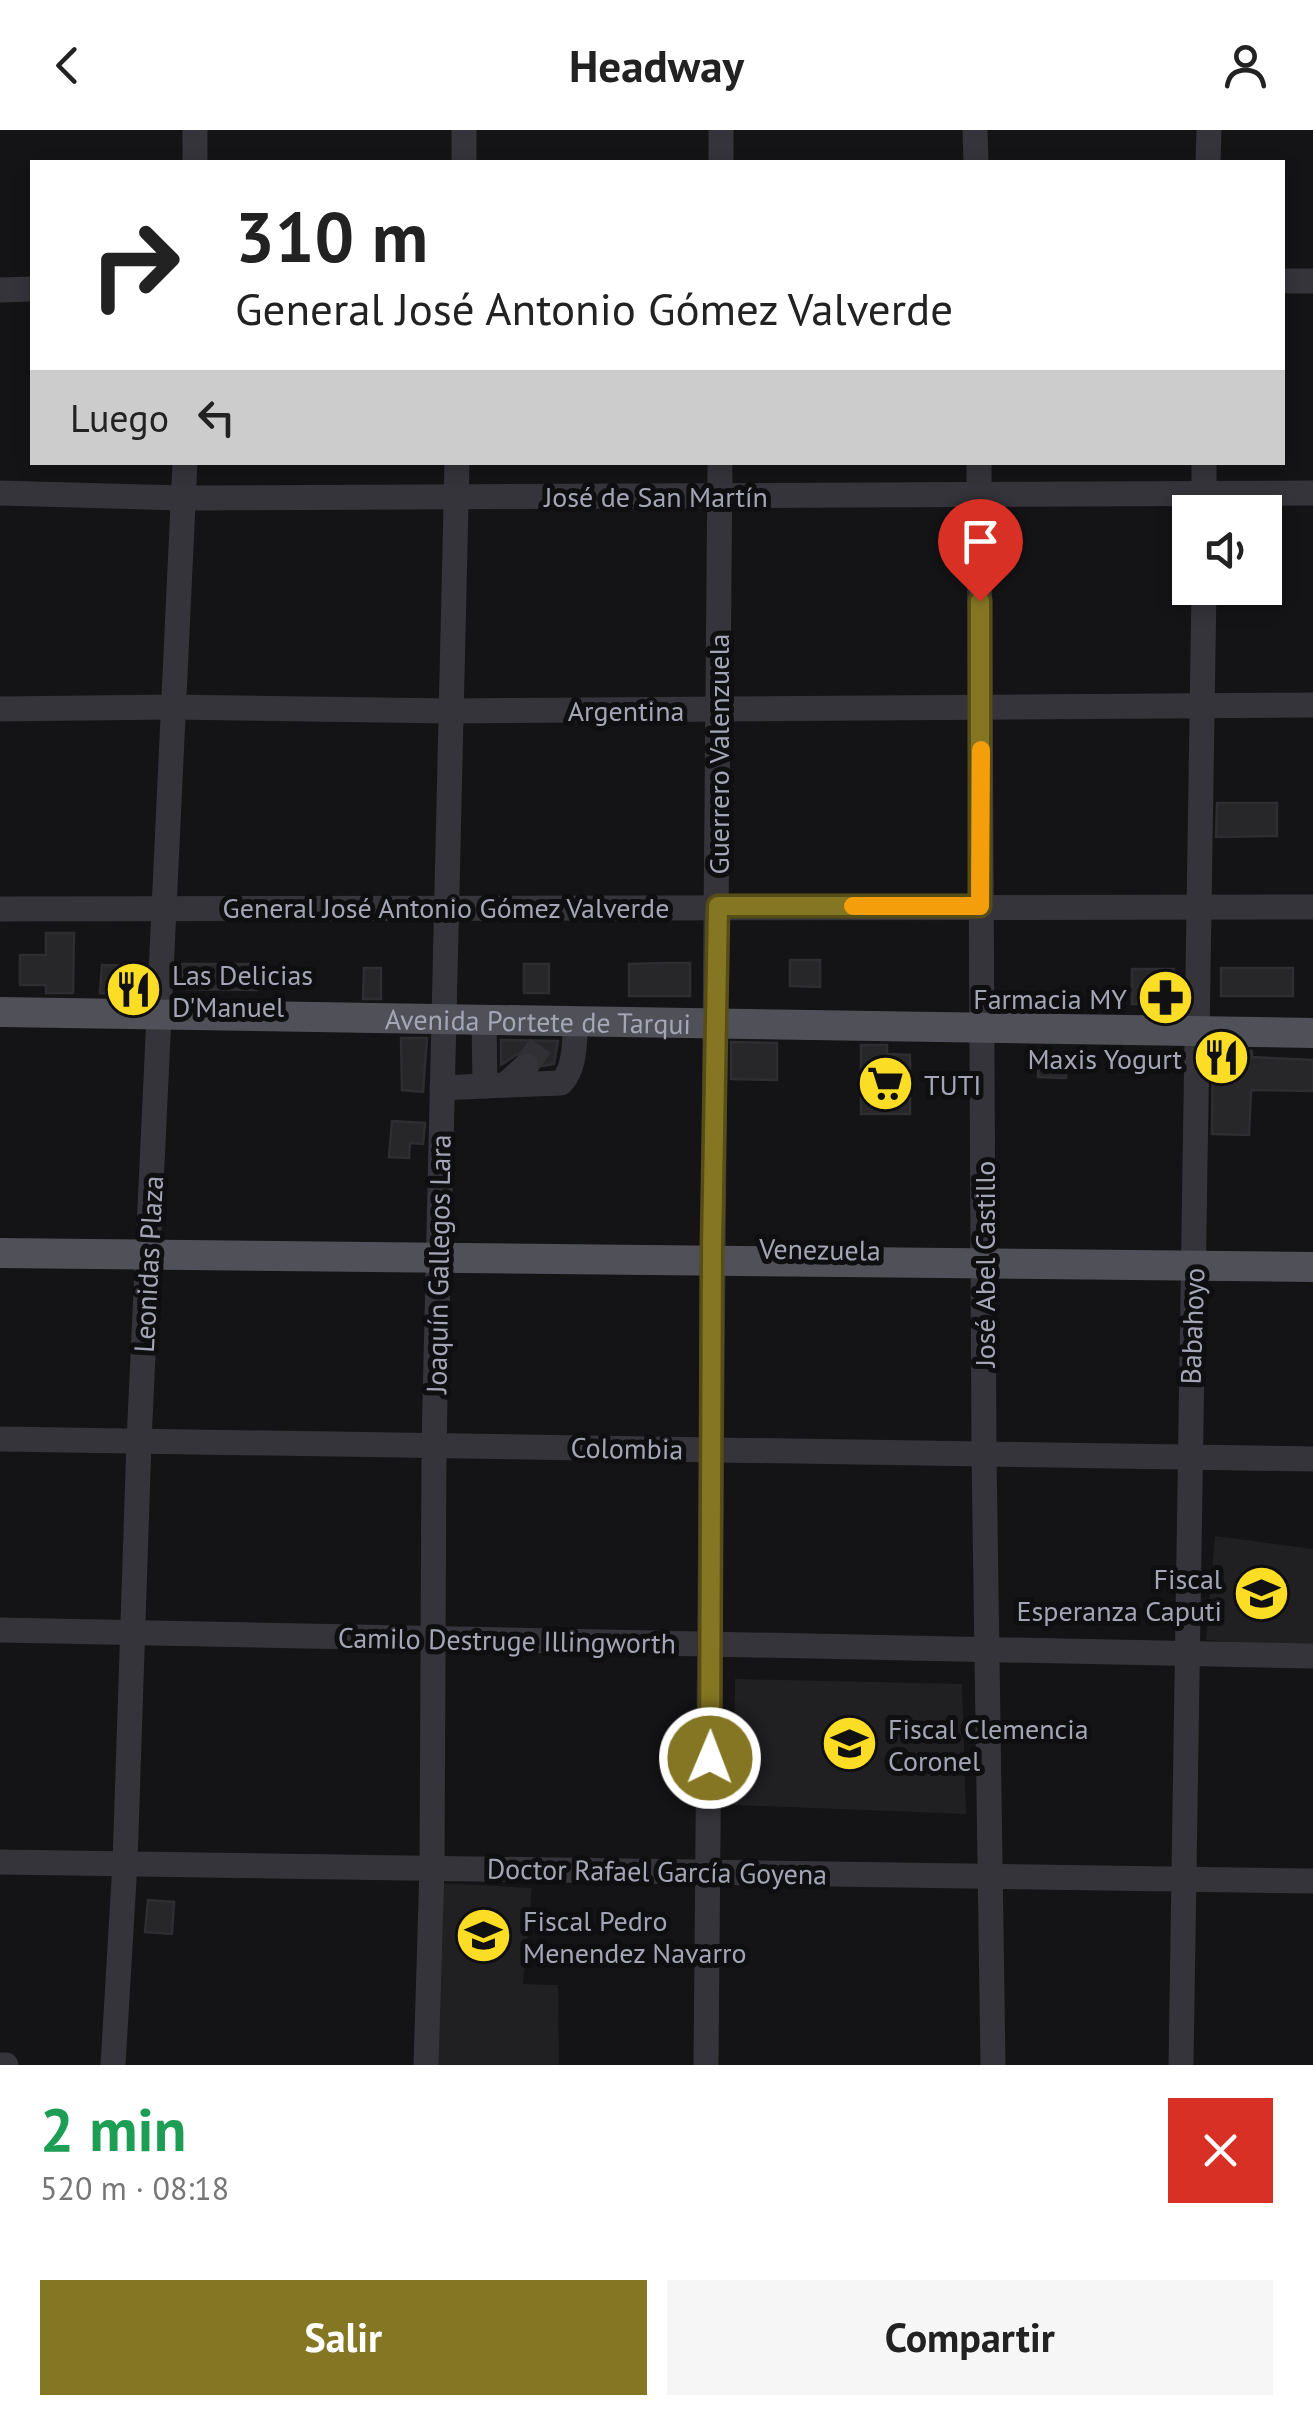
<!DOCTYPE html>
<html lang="es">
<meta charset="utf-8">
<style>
body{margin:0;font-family:"PT Sans",sans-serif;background:#f6f6f6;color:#222;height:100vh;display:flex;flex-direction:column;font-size:38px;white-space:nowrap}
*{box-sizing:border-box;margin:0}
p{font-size:32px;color:#767676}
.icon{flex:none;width:55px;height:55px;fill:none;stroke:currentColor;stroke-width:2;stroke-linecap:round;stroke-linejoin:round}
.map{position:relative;height:1935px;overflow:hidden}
.drawer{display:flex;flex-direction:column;background:#fff;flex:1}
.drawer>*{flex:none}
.top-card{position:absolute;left:30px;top:30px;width:1255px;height:305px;border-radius:0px;box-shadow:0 5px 15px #0003;background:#fff;color:#222;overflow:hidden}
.buttons{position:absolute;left:1172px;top:365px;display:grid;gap:20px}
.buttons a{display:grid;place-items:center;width:110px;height:110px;border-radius:0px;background:#fff;box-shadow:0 5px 15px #0003;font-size:50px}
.pin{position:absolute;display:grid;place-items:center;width:85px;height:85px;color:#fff;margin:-102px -42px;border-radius:50% 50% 50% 0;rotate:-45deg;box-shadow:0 0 10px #0007}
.pin .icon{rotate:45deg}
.me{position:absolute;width:110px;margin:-55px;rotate:1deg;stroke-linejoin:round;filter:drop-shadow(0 0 8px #0008)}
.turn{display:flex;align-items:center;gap:35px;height:210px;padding:0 40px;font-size:45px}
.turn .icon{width:130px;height:130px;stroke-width:2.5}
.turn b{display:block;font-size:70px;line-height:85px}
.then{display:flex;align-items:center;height:95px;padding:0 40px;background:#0003;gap:20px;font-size:38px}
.round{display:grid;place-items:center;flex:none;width:105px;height:105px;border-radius:0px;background:#f6f6f6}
.overview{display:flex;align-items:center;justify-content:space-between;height:170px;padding:0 40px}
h1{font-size:60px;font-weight:600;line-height:75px;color:#1e9e55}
.button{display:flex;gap:20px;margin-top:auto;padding:20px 40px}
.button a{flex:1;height:115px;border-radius:0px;background:#847623;color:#fff;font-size:40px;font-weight:600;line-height:115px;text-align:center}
.button a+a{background:#f6f6f6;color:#222}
header{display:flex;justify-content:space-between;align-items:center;height:130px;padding:0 40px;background:#fff;font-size:45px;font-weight:600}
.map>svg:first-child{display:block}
.built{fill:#201f22}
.building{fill:#272629;stroke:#2e2d31;stroke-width:2.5}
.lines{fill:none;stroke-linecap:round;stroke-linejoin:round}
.minor-tunnel{stroke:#313035;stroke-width:25;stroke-dasharray:25 12;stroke-linecap:butt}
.minor{stroke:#34343a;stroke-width:25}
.major{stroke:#505059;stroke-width:30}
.route-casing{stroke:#564d17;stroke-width:25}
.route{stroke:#847623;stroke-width:18}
.slow{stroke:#f59e0b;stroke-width:18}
.labels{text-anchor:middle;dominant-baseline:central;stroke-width:10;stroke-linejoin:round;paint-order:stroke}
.street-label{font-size:28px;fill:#a4a6b6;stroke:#0f0e10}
.poi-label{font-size:28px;fill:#a4a6b6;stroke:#0f0e10;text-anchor:start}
</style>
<header><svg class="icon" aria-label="back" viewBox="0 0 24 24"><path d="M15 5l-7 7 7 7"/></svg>Headway<svg class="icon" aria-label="person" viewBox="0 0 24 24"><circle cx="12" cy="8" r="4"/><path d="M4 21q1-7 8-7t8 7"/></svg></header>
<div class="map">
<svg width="1313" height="1935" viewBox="0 0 1313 1935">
<rect width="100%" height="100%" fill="#141315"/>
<g class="built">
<polygon points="1215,1406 1313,1419 1313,1518 1206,1510"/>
<polygon points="735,1549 962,1554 966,1684 734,1675"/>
<polygon points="441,1753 532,1758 523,1854 558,1855 559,1935 437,1935"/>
</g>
<g class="building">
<polygon points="1217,673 1277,673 1277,706 1216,707"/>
<polygon points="46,803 74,803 73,863 46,863 46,855 20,855 20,825 46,825"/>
<polygon points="790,830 820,830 820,857 790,856"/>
<polygon points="664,833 690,833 690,866 629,866 629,834"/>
<polygon points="182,834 258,834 257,860 182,859"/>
<rect x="524" y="834" width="25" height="29"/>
<polygon points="102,835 141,836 140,865 100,863"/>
<polygon points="364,838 381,838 381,869 363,869"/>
<rect x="1221" y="838" width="72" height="28"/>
<rect x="1132" y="839" width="42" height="35"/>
<polygon points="401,908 427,908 423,962 402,960"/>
<polygon points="501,910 558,911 554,934 542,936 537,924 524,920 501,935"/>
<polygon points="731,912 777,913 777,950 731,949"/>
<polygon points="861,915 887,915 887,924 910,925 910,984 861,984"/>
<polygon points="1213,920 1252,921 1252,927 1313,930 1313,961 1251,960 1249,1005 1212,1004"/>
<polygon points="1039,921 1067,922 1066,948 1038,947"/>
<polygon points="392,991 425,993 423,1014 410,1013 409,1028 389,1027"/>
<polygon points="148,1770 174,1772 172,1804 145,1802"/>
</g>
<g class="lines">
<polyline class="minor-tunnel" points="526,936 544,911"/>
<g class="minor">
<polyline points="721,0 721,32"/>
<polyline points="975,0 976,32"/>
<polyline points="195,32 195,0"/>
<polyline points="464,32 464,0"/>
<polyline points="1208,32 1209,0"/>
<polyline points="1282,151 1313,151"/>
<polyline points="0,160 32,159"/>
<polyline points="979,332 984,1323 993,1935"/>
<polyline points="1204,332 1204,382"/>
<polyline points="0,363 183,368 1313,363"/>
<polyline points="0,579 172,577 451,581 1313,575"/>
<polyline points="0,779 1313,777"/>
<polyline points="484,890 485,956"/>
<path d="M505,955l56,-2c15,-15 13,-42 15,-62"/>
<polyline points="442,958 505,955 526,936"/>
<polyline points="0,1309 1313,1329"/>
<polyline points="0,1500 1313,1526"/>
<polyline points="0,1732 1313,1751"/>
<polyline points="0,1935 6,1935"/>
<polyline points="113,1935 125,1733 139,1311 185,332"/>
<polyline points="426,1935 432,1738 434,1315 457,332"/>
<polyline points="706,1935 720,332"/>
<polyline points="1181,1935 1204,458"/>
</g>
<g class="major">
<path id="s1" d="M0,882l1313,21"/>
<polyline points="0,1123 1313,1137"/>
</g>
</g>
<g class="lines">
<defs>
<polyline id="route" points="710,1628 712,1118 718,776 980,776 980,471"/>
</defs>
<use href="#route" class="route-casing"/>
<use href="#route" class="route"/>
<polyline class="slow" points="853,776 980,776 981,620"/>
</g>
<defs>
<symbol id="restaurant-disc" viewBox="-11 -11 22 22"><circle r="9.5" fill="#fbdd25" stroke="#0f0e10"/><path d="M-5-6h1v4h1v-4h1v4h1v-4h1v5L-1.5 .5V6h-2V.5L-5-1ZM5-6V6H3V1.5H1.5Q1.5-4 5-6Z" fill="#111"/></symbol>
<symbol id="pharmacy-disc" viewBox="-11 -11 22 22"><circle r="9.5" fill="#fbdd25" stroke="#0f0e10"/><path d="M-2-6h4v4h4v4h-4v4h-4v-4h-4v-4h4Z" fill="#111"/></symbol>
<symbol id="supermarket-disc" viewBox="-11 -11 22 22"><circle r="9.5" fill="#fbdd25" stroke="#0f0e10"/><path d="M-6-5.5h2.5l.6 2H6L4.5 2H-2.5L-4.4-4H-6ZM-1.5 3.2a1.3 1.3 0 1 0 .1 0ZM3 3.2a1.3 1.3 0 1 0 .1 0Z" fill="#111"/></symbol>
<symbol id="school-disc" viewBox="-11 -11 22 22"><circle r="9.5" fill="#fbdd25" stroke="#0f0e10"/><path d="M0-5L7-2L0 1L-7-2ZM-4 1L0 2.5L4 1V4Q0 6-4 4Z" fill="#111"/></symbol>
</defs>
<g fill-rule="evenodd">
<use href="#restaurant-disc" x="102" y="828" width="63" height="63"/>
<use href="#pharmacy-disc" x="1134" y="836" width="63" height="63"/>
<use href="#restaurant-disc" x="1190" y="896" width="63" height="63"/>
<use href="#supermarket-disc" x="854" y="922" width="63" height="63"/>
<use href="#school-disc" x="1230" y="1432" width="63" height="63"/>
<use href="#school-disc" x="818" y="1582" width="63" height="63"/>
<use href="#school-disc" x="452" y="1774" width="63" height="63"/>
</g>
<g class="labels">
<g class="street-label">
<text x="656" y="366">José de San Martín</text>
<text x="626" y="580">Argentina</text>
<text transform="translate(718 624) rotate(-90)">Guerrero Valenzuela</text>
<text x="446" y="777">General José Antonio Gómez Valverde</text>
<text stroke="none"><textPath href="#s1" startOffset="538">Avenida Portete de Tarqui</textPath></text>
<text transform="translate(820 1119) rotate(1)">Venezuela</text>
<text transform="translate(148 1134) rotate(-87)">Leonidas Plaza</text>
<text transform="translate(438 1134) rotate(-89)">Joaquín Gallegos Lara</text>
<text transform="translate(984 1134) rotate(-90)">José Abel Castillo</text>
<text transform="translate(1192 1196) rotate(-88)">Babahoyo</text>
<text transform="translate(627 1318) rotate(1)">Colombia</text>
<text transform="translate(507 1510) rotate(1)">Camilo Destruge Illingworth</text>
<text transform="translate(657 1741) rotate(1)">Doctor Rafael García Goyena</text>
</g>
<g class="poi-label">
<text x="172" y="844">Las Delicias<tspan x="172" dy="32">D'Manuel</tspan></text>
<text x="1127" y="868" text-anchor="end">Farmacia MY</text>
<text x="1182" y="928" text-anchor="end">Maxis Yogurt</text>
<text x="924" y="954">TUTI</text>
<text x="1222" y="1448" text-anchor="end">Fiscal<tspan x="1222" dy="32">Esperanza Caputi</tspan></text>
<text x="888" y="1598">Fiscal Clemencia<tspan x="888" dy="32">Coronel</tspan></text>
<text x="523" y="1790">Fiscal Pedro<tspan x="523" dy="32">Menendez Navarro</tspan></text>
</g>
</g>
</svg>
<div class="buttons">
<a><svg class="icon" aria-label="sound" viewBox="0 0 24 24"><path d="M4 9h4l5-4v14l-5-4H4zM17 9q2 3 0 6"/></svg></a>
</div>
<div class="pin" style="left:980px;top:471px;background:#d93025"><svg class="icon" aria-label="arrive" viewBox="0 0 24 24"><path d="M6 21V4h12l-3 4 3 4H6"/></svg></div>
<svg class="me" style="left:710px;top:1628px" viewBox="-20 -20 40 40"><circle r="17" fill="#847623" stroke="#fff" stroke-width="3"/><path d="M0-11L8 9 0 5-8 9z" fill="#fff"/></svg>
<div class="top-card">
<div class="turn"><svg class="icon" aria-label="right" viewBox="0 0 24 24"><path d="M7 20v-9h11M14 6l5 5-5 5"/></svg><div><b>310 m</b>General José Antonio Gómez Valverde</div></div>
<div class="then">Luego<svg class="icon" aria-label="left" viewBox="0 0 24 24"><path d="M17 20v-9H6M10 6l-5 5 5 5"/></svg></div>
</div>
</div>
<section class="drawer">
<div class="overview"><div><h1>2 min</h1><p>520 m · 08:18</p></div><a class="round" style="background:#d93025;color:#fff"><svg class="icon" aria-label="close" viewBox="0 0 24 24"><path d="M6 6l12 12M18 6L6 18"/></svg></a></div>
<div class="button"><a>Salir</a><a>Compartir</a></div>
</section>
